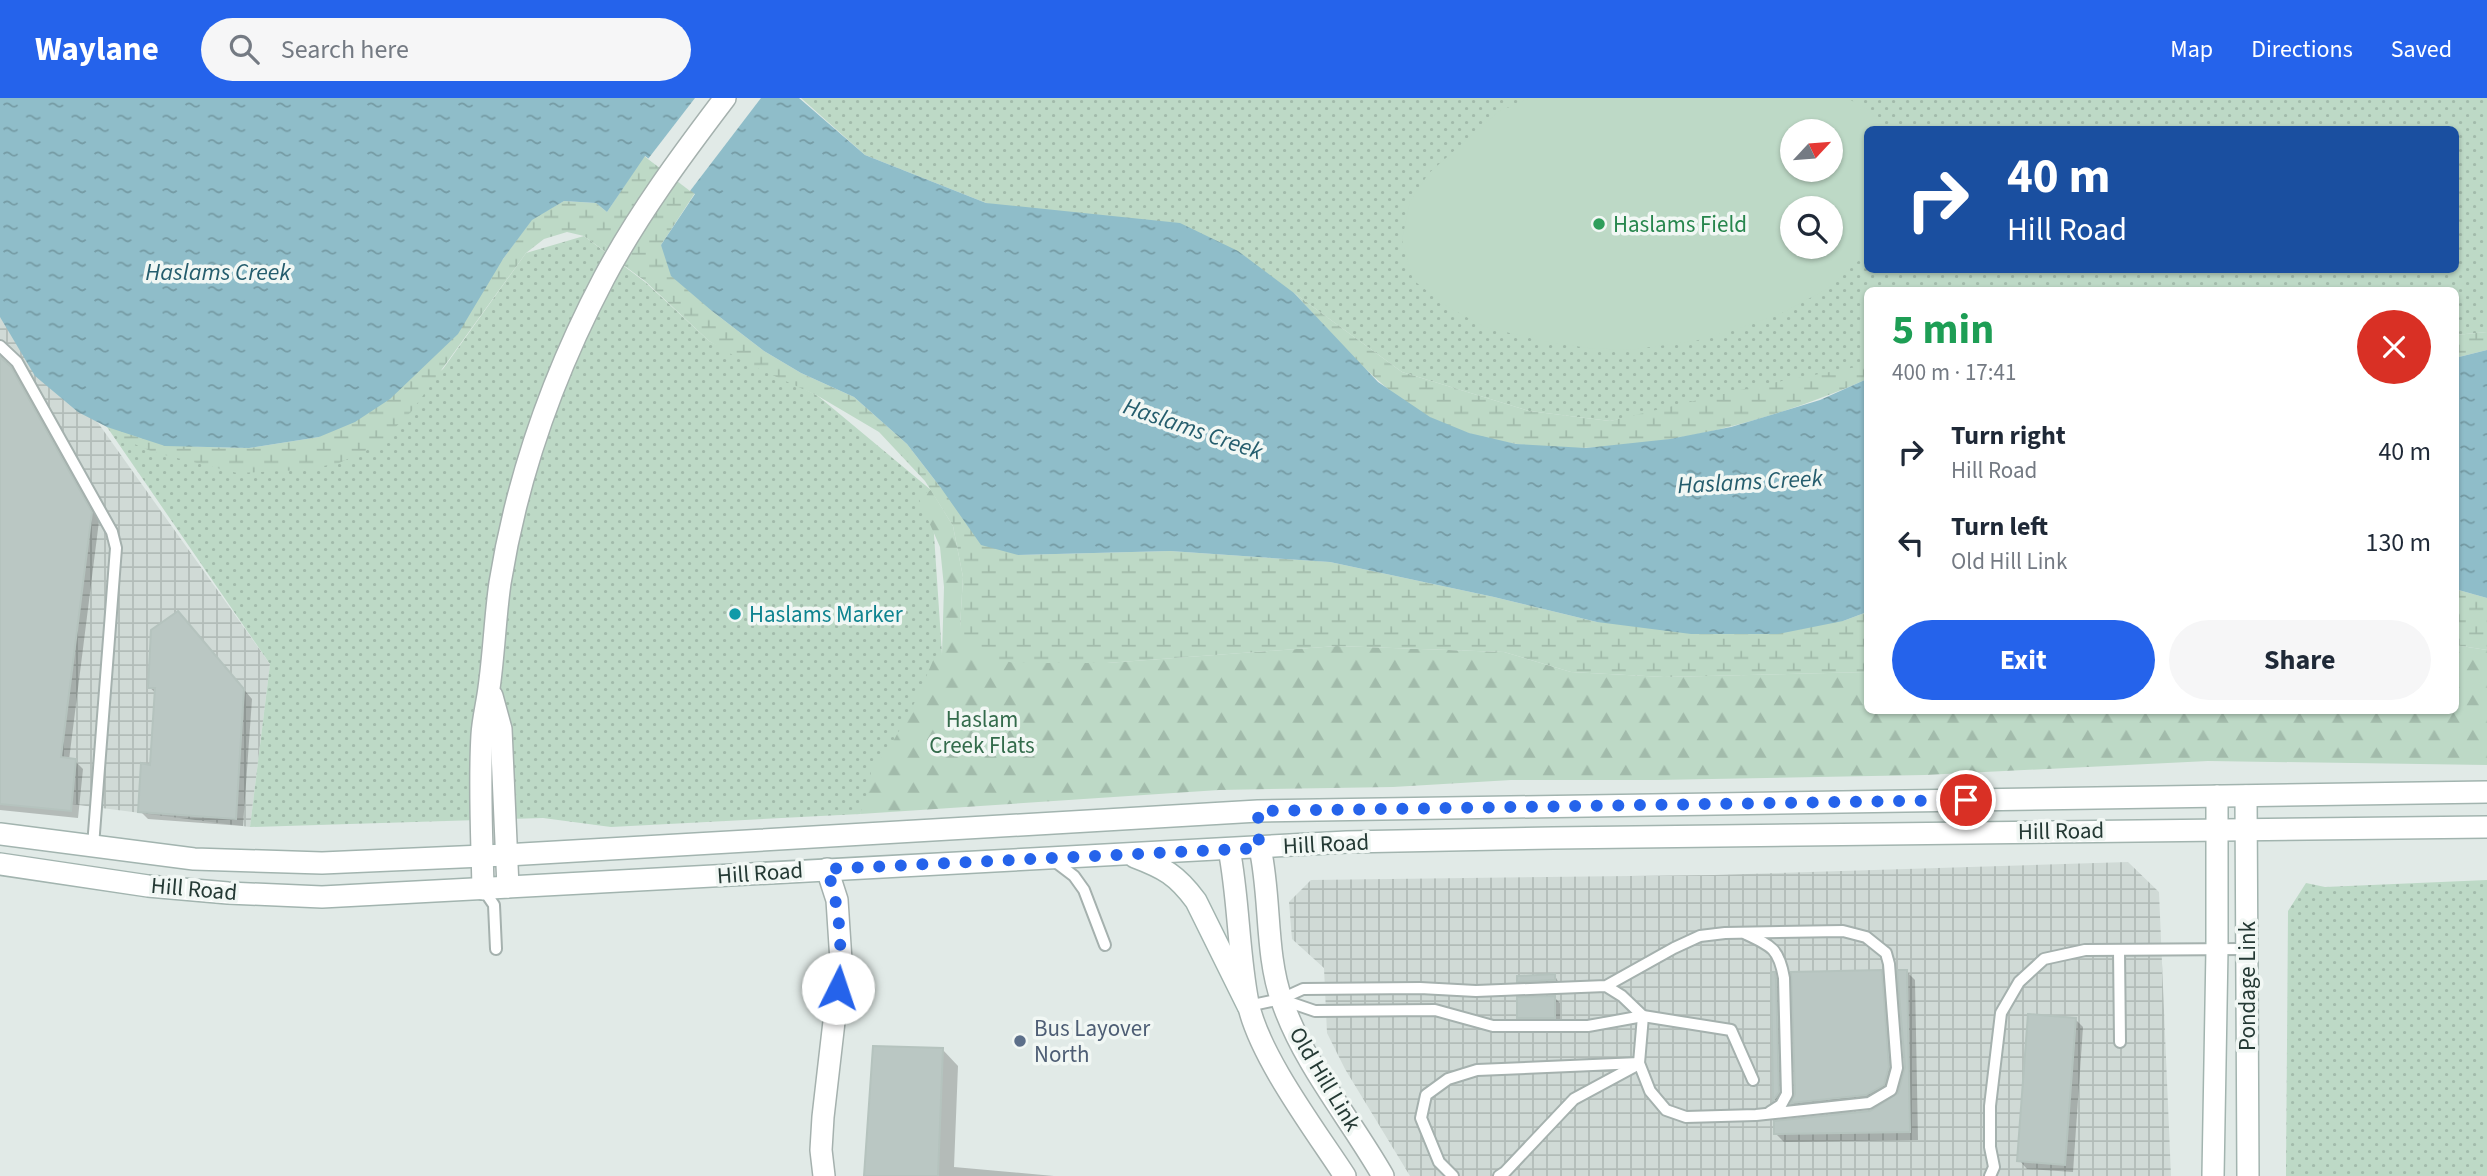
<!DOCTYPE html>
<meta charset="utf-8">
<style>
body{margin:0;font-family:"Source Sans 3",sans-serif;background:#f6f6f7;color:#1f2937;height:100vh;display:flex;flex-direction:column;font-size:26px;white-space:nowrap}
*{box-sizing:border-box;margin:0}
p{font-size:23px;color:#747a83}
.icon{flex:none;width:38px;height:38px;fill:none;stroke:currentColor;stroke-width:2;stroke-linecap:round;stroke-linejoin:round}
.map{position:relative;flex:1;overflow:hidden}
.side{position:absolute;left:1864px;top:189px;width:595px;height:427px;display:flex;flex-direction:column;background:#fff;border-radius:10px;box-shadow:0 2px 5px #0004}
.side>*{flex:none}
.top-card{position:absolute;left:1864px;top:28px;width:595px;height:147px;border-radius:10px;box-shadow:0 2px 5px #0004;background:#1a4fa0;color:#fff;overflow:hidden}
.needle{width:46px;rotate:64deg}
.controls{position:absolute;left:1780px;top:21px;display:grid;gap:14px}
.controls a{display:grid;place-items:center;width:63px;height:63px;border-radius:50%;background:#fff;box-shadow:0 2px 5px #0004;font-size:35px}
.pin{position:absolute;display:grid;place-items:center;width:60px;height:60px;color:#fff;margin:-30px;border:4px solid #fff;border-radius:50%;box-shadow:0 2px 7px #0007}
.me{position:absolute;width:77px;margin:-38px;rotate:4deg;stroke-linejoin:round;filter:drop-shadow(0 0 5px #0008)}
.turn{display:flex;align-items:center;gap:24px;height:147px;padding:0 28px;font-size:32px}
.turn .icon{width:91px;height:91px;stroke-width:2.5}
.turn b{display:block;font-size:49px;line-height:60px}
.round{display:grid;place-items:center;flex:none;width:74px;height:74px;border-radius:37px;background:#f6f6f7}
.overview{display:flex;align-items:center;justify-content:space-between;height:119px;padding:0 28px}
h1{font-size:42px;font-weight:700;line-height:52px;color:#1e9e55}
.cta{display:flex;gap:14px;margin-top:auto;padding:14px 28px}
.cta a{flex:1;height:80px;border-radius:42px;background:#2563eb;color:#fff;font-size:28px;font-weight:700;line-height:80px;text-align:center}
.cta a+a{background:#f6f6f7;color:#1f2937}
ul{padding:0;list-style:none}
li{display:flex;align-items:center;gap:21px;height:91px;padding:0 28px}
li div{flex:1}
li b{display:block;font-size:26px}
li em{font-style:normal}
header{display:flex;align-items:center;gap:42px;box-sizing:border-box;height:98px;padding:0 35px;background:#2563eb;color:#fff}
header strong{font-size:33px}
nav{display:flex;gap:38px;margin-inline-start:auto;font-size:24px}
.search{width:490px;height:63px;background:#f6f6f7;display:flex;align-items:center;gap:18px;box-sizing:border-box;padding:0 24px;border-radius:38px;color:#747a83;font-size:26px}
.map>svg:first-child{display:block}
.industrial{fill:url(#industrial-grid)}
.green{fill:url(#green-dots);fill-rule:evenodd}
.forest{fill:url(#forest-firs)}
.wetland{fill:url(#wetland-marsh)}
.pitch{fill:#bdd9c6;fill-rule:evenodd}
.water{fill:url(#water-ripples)}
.pier{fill:#e1eae7}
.shadow{fill:#0003}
.building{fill:#bac7c3;stroke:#b5c3be;stroke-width:2}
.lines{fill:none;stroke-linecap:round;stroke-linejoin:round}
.service-casing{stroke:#a5b1ae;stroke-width:14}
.minor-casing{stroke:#a5b1ae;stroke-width:24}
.tertiary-casing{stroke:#a5b1ae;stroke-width:24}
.secondary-casing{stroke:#a2b4af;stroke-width:24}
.service{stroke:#fff;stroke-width:10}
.minor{stroke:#fff;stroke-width:21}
.tertiary{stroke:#fff;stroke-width:21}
.secondary{stroke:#fff;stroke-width:21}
.route{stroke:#2563eb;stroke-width:12;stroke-dasharray:0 21.6}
.leisure-dot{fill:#2e9e5b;stroke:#f1f7f4;stroke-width:2.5}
.culture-dot{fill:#0f9aa8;stroke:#f1f7f4;stroke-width:2.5}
.service-dot{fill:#5c6f8a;stroke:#f1f7f4;stroke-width:2.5}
.labels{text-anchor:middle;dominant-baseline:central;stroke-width:7;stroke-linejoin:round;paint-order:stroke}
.leisure-label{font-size:23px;fill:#27864d;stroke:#f1f7f4;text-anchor:start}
.culture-label{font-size:23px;fill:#0d838f;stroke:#f1f7f4;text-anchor:start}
.park-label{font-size:23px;fill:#336b4b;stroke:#f1f7f4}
.street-label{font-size:23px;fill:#243934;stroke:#f1f7f4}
.service-label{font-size:23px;fill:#4e5e75;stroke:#f1f7f4;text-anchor:start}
.water-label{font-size:24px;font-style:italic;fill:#255d6d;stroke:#f1f7f4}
</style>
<header>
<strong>Waylane</strong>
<div class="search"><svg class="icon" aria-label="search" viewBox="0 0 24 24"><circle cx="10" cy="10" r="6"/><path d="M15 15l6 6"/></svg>Search here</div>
<nav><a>Map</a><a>Directions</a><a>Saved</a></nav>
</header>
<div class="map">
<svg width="2487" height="1078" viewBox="0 0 2487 1078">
<defs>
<pattern id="industrial-grid" width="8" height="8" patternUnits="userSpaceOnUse" patternTransform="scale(1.75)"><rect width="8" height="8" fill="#d0dad6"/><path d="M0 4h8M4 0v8" fill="none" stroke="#b2bcb8"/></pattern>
<pattern id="green-dots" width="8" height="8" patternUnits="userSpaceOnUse" patternTransform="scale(1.75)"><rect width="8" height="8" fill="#bdd9c6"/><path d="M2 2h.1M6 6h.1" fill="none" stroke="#a2bbab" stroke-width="1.8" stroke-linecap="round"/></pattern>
<pattern id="forest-firs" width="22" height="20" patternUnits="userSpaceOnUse" patternTransform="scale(1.75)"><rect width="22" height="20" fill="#bdd9c6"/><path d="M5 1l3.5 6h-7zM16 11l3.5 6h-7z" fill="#a2bbab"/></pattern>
<pattern id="wetland-marsh" width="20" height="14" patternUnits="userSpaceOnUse" patternTransform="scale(1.75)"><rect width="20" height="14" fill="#bdd9c6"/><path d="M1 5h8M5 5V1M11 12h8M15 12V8" fill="none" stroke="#a2bbab"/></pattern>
<pattern id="water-ripples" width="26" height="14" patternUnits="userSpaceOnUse" patternTransform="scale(1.75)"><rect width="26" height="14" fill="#8fbdc9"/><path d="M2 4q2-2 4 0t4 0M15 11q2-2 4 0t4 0" fill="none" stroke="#759ba4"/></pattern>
</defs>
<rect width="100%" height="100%" fill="#e1eae7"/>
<g class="industrial">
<polygon points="0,199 71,287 270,566 250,729 0,697"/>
<polygon points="2128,764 2159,794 2171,1078 1410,1078 1345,971 1327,935 1324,870 1292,841 1289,804 1311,782 1714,777"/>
</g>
<g class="green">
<path d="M801,0h1686v234l-32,3v-45h-588v81l-257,50 -81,-10 -127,-39 -108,-79 -308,-90 -121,-48zM1867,32h588v140h-588zM1792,33h38v39h-38zM1792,110h38v39h-38z"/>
<polygon points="584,138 645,184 709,243 818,298 931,392 942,556 860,716 611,729 543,720 250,729 270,566 107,329 303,372 443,271 526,155"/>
<polygon points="2487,782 2487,1078 2286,1078 2288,813 2306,785 2325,789"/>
</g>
<polygon class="forest" points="931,392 953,428 963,479 960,529 1015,565 1107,565 1337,548 1504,554 1571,574 1664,579 1867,574 1867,612 2455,612 2455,547 2487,552 2487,667 2208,663 1925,677 1658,682 1511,682 1393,689 1219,692 860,716 869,691 871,673 890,649 916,602 935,558 942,556 944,489 940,449 918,399"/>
<g class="wetland">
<polygon points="644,58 695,95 661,147 712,213 764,253 801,275 854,299 907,346 941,390 1018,457 1170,453 1330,464 1494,499 1597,524 1843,523 1867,514 1867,574 1664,579 1571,574 1504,554 1337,548 1107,565 1015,565 982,559 963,544 960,529 963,479 953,428 925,383 879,334 818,298 746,265 709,243 645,183 584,138 567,134 544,141 526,155 411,314 376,348 339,365 303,372 237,375 153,354 118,339 107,329 165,348 249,350 319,339 503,161 532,121 564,103 596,105 607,114"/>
<path d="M1294,195l108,79 127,39 81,10 151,-36 106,-20v14c-120,54 -312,102 -436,39 -55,-29 -95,-81 -137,-125z"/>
<polygon points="2487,234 2487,252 2455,260 2455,237"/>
<polygon points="2455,491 2487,500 2487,552 2455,547"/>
</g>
<path class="pitch" d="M1530,0h317l23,13 15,18 -18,1v123l-40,36 -45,24 -45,16 -42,12 -67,9 -40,-2 -46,-7 -57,-14 -37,-20 -35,-27 -11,-40 8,-39 19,-28 69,-61zM1792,33h38v39h-38zM1792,110h38v39h-38z"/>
<g class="water">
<polygon points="0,0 799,0 865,57 986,105 1180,125 1238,153 1294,195 1378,284 1430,319 1469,335 1516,346 1586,350 1670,341 1731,329 1820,302 1867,281 1867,514 1843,523 1778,536 1691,536 1597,524 1494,499 1330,464 1170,453 1018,457 981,447 941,390 907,346 854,299 801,275 764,253 712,213 671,178 661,147 695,96 645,58 607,114 596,105 564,103 532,122 503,161 458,236 390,301 355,324 319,339 249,350 165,348 107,329 78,314 35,278 0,219"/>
<polygon points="2487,252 2487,500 2455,491 2455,260"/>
</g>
<polygon class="pier" points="695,0 761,0 690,93 648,61"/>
<g class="shadow">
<polygon points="0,266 5,266 18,279 99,423 69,662 75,663 83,671 78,720 0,712"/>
<polygon points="186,524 252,601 243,728 148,721 140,713 152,669 157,596 149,589"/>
<polygon points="1881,874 1889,882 1896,978 1875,1005 1801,1013 1793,1005 1797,996"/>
<polygon points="1907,874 1915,882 1918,1042 1784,1044 1776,1036 1870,1015 1900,996 1907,970"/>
<polygon points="1772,876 1782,884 1782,1009 1775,1002"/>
<polygon points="1555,878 1560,887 1524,888 1519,883"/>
<polygon points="1555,900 1560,905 1560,925 1524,925 1519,919"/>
<polygon points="2075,921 2083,929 2073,1074 2027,1071 2019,1062"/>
<polygon points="943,952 958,968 954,1069 1054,1078 866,1078"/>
</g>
<g class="building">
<polygon points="0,259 11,269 92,414 61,659 76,661 71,713 0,706"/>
<polygon points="178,513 244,591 236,721 138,714 141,665 150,667 155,590 148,590 151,532"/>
<polygon points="1882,872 1889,969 1884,987 1866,997 1791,1005 1795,996 1791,874"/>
<polygon points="1897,872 1907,872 1910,1034 1774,1036 1774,1023 1870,1013 1898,995 1905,969"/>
<polygon points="1771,874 1775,874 1776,881 1779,994 1773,1003"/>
<polygon points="1555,876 1555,882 1517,884 1517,878"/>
<polygon points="1555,898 1555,920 1517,920 1517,899"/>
<polygon points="2028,916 2076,920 2065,1067 2017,1063"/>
<polygon points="873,948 943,950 938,1078 864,1078"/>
</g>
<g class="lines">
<defs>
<g id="service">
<polyline points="0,248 17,264 112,434 116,450 93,748"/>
<polyline points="1053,762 1074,778 1084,792 1105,847"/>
<polyline points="483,791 494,807 496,851"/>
<path d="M1746,836c26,12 33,15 38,44l3,116 -6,11 -11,7"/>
<polyline points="2119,852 2120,944"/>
<polyline points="1283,902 1315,913 1435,912 1493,928 1588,928 1643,918 1731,932 1753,982"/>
<polyline points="1248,908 1281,901 1303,891 1420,890 1476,893 1606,888 1674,850 1700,838 1725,835 1843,833 1866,839 1886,855 1889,866 1897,970 1891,992 1869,1005 1756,1017 1686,1019 1666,1012 1650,993 1639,965 1643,918 1622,898 1606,888"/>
<polyline points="1453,1078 1439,1064 1421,1020 1426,997 1448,981 1477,972 1639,965"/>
<polyline points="1499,1078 1505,1074 1574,1001 1637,967"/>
<polyline points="1990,1078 1994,1069 1990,1049 1990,1008 2001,915 2019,884 2044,861 2085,852 2246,851"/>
</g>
<polyline id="minor" points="824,1078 821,1052 823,1019 841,863 837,802 827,771"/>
<g id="tertiary">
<polyline points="492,598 501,631 508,789"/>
<path d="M1260,750c11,49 5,106 22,153 22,64 68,117 101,175"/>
<path d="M1229,751c10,51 9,103 19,154 11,53 67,127 97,173"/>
<path d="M483,791c-1,-51 -4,-103 -1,-154 1,-16 5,-31 7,-47 5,-35 6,-70 11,-105 17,-106 54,-210 104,-305 34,-64 77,-122 121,-180"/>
</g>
<g id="secondary">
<polyline points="2246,698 2248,1078"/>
<polyline points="0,736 194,761 322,765 506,757 1258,713 2487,694"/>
<path d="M1135,759c29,11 42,18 61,44l52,105"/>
<polyline points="0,766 148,788 228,795 322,799 1347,744 1553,740 2487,729"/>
<polyline points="2213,1078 2217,851 2217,698"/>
</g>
</defs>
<use href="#service" class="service-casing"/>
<use href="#minor" class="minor-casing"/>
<use href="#tertiary" class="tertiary-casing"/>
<use href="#secondary" class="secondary-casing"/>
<use href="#service" class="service"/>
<use href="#minor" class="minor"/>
<use href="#tertiary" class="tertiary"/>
<use href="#secondary" class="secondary"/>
</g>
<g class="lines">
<path class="route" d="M838,890c5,-42 2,-80 -11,-119l432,-21 -1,-37 708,-11"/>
</g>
<circle class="leisure-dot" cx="1599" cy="126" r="7"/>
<circle class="culture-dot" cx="735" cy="516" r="7"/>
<circle class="service-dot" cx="1020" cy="943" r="7"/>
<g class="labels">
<g class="leisure-label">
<text x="1613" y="126">Haslams Field</text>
</g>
<g class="culture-label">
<text x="749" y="516">Haslams Marker</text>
</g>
<g class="park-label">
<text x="982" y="621">Haslam<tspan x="982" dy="26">Creek Flats</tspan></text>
</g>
<g class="street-label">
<text transform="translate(2061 733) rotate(-1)">Hill Road</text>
<text transform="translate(1326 746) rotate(-3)">Hill Road</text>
<text transform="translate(760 775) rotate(-4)">Hill Road</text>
<text transform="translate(194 791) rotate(5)">Hill Road</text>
<text transform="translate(2247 888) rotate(-90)">Pondage Link</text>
<text transform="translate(1325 981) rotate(59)">Old Hill Link</text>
</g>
<g class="service-label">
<text x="1034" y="930">Bus Layover<tspan x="1034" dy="26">North</tspan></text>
</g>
<g class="water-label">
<text x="218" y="174">Haslams Creek</text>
<text transform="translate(1193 331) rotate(19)">Haslams Creek</text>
<text transform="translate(1750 384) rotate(-3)">Haslams Creek</text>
</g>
</g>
</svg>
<div class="controls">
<a><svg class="needle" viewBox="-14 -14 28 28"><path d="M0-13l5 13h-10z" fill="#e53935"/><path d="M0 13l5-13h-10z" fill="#747a83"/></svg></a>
<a><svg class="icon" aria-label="search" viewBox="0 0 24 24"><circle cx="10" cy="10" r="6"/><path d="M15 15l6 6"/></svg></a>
</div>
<div class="pin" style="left:1966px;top:702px;background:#d93025"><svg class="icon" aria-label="arrive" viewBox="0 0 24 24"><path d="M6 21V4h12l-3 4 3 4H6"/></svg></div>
<svg class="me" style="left:838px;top:890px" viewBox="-20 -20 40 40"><circle r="19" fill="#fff"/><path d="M0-13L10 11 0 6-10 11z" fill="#2563eb"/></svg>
<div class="top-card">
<div class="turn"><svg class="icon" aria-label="right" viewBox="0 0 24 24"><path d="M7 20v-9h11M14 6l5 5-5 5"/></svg><div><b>40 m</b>Hill Road</div></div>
</div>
<section class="side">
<div class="overview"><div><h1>5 min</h1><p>400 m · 17:41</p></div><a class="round" style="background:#d93025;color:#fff"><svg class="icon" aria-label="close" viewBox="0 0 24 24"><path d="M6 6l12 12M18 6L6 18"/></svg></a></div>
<ul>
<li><svg class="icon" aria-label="right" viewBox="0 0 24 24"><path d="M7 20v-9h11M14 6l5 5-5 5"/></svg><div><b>Turn right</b><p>Hill Road</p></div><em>40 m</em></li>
<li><svg class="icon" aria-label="left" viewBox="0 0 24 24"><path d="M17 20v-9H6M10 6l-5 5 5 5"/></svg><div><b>Turn left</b><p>Old Hill Link</p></div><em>130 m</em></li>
</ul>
<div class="cta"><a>Exit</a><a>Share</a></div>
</section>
</div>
